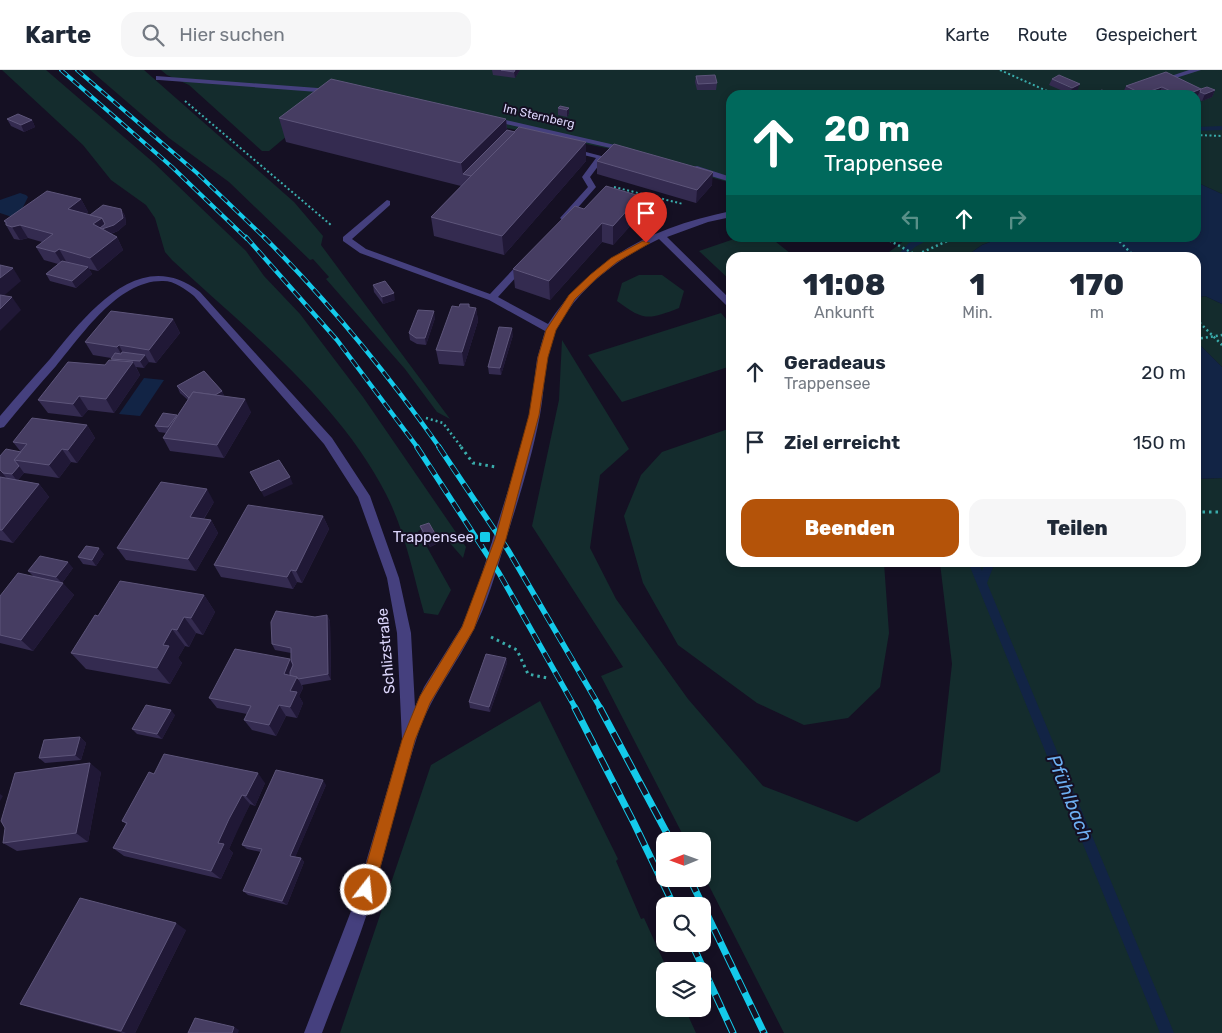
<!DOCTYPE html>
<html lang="de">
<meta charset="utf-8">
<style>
body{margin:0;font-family:Rubik,sans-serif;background:#f6f6f7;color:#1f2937;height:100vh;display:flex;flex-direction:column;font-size:19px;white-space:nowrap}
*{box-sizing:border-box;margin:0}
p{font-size:16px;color:#747a83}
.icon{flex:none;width:28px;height:28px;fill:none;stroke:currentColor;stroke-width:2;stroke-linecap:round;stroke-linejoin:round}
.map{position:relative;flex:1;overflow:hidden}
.panel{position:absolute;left:726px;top:182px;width:475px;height:315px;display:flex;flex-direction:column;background:#fff;border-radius:15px;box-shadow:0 2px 8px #0003}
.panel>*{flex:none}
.hud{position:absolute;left:726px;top:20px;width:475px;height:152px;border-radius:15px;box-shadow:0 2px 8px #0003;background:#00695c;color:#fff;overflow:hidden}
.needle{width:32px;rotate:269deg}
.fabs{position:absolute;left:656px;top:762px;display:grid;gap:10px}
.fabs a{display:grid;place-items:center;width:55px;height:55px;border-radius:10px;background:#fff;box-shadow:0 2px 8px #0003;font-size:25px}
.pin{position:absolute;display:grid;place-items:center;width:42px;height:42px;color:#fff;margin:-51px -21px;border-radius:50% 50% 50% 0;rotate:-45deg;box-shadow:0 0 5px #0007}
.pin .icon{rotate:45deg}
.me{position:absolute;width:55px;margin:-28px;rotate:16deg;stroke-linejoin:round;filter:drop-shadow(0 0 4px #0008)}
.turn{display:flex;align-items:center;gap:18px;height:105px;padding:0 15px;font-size:22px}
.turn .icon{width:65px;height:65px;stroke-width:2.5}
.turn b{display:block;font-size:35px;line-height:42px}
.lanes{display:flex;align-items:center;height:48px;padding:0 15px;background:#0003;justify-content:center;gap:25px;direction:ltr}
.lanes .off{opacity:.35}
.eta{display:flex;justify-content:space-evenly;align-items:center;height:85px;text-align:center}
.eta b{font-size:30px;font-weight:800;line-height:35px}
.action{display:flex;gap:10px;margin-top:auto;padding:10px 15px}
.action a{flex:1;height:58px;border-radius:15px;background:#b45309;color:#fff;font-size:20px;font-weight:800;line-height:58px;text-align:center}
.action a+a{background:#f6f6f7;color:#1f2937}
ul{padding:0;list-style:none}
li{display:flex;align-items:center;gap:15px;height:70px;padding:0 15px}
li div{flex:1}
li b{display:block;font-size:19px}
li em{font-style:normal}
header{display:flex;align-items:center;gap:30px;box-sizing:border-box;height:70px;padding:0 25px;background:#fff;border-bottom:1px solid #e0e1e3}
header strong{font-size:24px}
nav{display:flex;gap:28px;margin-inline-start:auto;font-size:18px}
.search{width:350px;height:45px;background:#f6f6f7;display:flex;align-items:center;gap:12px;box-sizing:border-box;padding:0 18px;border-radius:15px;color:#747a83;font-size:19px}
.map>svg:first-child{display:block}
.green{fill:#142c2d}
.water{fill:#122445}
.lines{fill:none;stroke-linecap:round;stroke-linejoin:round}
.stream{fill:#122445;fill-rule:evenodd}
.path-far2{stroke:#3aacab;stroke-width:2;stroke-dasharray:2 2.5;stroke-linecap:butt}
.path-far1{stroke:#3aacab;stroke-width:2.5;stroke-dasharray:2 3;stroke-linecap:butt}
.path{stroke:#3aacab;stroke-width:3;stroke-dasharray:2.5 4;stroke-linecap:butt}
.minor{fill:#45407e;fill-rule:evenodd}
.rail-far3-casing{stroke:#14caea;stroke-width:4}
.rail-far2-casing{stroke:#14caea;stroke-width:4.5}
.rail-far1-casing{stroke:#14caea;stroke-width:5.5}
.rail-casing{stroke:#14caea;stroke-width:7}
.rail-far3{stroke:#151023;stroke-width:2.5;stroke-dasharray:8;stroke-linecap:butt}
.rail-far2{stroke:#151023;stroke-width:3;stroke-dasharray:9;stroke-linecap:butt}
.rail-far1{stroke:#151023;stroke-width:4;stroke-dasharray:11;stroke-linecap:butt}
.rail{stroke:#151023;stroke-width:5;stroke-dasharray:14;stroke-linecap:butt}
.wall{fill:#342b50}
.shaded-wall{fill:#201836}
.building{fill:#463d62;stroke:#5d557a}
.route{fill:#b45309;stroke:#753606}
.poi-dot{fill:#14caea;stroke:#151023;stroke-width:2}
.labels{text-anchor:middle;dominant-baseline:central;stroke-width:4;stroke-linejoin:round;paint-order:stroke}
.far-street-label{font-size:12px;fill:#dcd6fb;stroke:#151023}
.poi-label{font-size:15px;fill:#dcd6fb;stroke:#151023;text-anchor:end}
.street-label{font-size:15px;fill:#dcd6fb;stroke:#151023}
.near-water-label{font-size:19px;font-style:italic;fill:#6daff2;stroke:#151023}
</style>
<header>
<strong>Karte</strong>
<div class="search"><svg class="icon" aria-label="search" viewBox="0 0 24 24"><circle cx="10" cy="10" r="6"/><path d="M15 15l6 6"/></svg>Hier suchen</div>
<nav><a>Karte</a><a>Route</a><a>Gespeichert</a></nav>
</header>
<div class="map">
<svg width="1222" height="963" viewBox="0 0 1222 963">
<rect width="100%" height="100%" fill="#151023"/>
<g class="green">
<path d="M2,0h44l108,93 92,88 18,25 36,38 63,83 103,150 -3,11 -14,-16 -9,-2 -9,-14 -13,5 33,59 -13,25 -14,-2c-11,-39 -19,-82 -38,-119 -47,-93 -139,-164 -214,-234l-7,-8 -10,-34 -9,-13 -35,-25 -28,-35z"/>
<polygon points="90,0 144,0 294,132 323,166 321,175 450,349 437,342 405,299 326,209 329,207 313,189 310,190 229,112 169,68"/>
<polygon points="161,0 1222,0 1222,124 1196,112 1196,25 731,25 731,113 616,80 337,24 269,81 262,81 189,15 167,5"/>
<polygon points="737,168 771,168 795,187 731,188 731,211 699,181"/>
<polygon points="908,168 1001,168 982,175 965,187 885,188 885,185"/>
<path d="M639,205h23l22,16 -5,17c-31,12 -35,13 -62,-7l5,-18z"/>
<polygon points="1205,226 1222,234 1222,297 1196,271 1196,228"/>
<polygon points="721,243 731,255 731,296 622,332 588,285"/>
<polygon points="562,270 629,379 600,405 590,478 616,529 688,629 763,716 857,752 940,702 952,594 940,493 1196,492 1196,409 1222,408 1222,963 784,963 703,804 702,771 686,771 601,606 623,597 532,456 559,330"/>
<polygon points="731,358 731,492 884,493 889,563 880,617 848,648 804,655 757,633 678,575 643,513 624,446 641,405 662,382"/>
<polygon points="540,631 618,789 616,791 641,849 644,848 668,901 665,901 665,939 685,939 696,963 340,963 431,695"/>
</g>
<g class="water">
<polygon points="1196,112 1222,124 1222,234 1205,226 1196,228 1196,188 965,187 982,175 1001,168 1196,168"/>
<polygon points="20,123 26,125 28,127 22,139 12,147 0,143 0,130"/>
<polygon points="1196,271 1222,297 1222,408 1196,409"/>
<polygon points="144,308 164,310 140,346 119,344"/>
</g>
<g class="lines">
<g class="stream">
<polygon points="1222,56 1222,60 1196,61 1196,57"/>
<polygon points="922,168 931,168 915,177 903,188 895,188 909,173"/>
<polygon points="968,492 978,492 982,501 985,492 995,492 987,513 1174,963 1160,963"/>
</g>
<g class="path-far2">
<polyline points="1000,0 1056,25"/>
<polyline points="185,31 331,155"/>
<polyline points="1196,65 1222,66"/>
<polyline points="614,117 683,134"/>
</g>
<g class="path-far1">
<polyline points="885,168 916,185"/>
<polyline points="1116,168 1136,188"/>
<polyline points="917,188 916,185 954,168"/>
<polyline points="1196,249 1222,275"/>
<polyline points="1196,269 1222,265"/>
<polyline points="426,348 443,353 462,378"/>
</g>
<g class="path">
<polyline points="461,377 473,393 496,397"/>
<polyline points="1196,442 1222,442"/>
<polyline points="491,567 517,580 528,604 547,608"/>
</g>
<g class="minor">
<polygon points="1189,0 1201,0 1160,13 1156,11"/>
<polygon points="156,6 331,19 335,21 331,23 159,10 156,10"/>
<polygon points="1139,16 1142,16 1142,20 1125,25 1113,25"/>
<polygon points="488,46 628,78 632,80 628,82 488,50"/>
<polygon points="567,77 605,87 590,107 596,117 567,150 564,151 560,148 588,117 582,107 596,88 567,81"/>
<polygon points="697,96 731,107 731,112 694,101 694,97"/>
<path d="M387,130l3,1v4l-38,34 14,10 124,45 31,-33h6v4l-29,32 50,27c44,-67 106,-97 183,-113v6l-23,5 -41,15 64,63v8l-3,-1 -69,-68c-40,19 -77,46 -100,85 -16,27 -13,61 -19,91 -8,42 -21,83 -34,124 -10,33 -19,66 -35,96 -18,35 -42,64 -54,102 -18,55 -30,111 -47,167 -13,43 -32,86 -48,129h-18l49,-127 49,-166 -5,-107 -10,-55 -29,-81 -34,-53 -130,-148c-9,-7 -19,-15 -31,-15 -45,-1 -81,54 -107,85 -18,20 -35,40 -52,61l-4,1v-12c16,-19 33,-38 50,-57 36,-44 89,-115 150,-67l132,146 38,58 29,82 12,55 4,74 9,-20 38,-61 17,-43 41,-131 11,-46 6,-47 8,-28 -56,-31 -129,-47 -17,-12v-4z"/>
</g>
<defs>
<g id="rail-far3">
<polyline points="61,0 172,97 247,169"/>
<polyline points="77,0 197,103 266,169"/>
</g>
<g id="rail-far2">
<polyline points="246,167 337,270 418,378"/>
<path d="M264,167c65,65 123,136 176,211"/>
</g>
<g id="rail-far1">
<polyline points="417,377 499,503 576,639"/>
<polyline points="439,377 508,480 601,639"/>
</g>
<g id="rail">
<polyline points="575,638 634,753 674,836"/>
<polyline points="600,638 671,771"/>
<polyline points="690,809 764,963"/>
<polyline points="692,874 733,963"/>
</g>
</defs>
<use href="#rail-far3" class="rail-far3-casing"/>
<use href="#rail-far2" class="rail-far2-casing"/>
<use href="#rail-far1" class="rail-far1-casing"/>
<use href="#rail" class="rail-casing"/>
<use href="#rail-far3" class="rail-far3"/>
<use href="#rail-far2" class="rail-far2"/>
<use href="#rail-far1" class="rail-far1"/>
<use href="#rail" class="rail"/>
</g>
<g class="wall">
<polygon points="492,0 520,0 515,8 493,5"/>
<polygon points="1166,2 1201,19 1215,20 1212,27 1202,31 1196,29 1196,25 1122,25 1126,16"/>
<polygon points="696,6 717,13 716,20 697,20 695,12"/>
<polygon points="1052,9 1077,21 1070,24 1049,15"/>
<polygon points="558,38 569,38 569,44 567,47 558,45"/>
<polygon points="279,48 506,49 507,60 515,62 586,72 586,91 504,185 434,166 431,147 461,116 286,72"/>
<polygon points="7,49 32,50 35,57 24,62 11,56"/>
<polygon points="597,91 712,115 696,133 597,104"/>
<polygon points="640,126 640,145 613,175 602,172 550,230 515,218 513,199 584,139"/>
<polygon points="81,129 88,142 86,144 90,145 121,139 125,146 126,154 118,161 111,164 117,167 123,180 98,201 89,199 92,204 76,218 50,211 46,204 58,194 44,190 36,177 42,172 28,168 20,170 14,169 6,155 6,154 4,151"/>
<polygon points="373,215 395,230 383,234 374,222"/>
<polygon points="469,234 470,238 476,238 478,251 464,296 439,294 436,280 459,237"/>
<polygon points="435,248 426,275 417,274 410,270 409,263"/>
<polygon points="173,249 180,263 156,293 148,292 144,298 136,297 140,305 114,343 88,340 82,347 48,343 38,330 105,295 112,290 111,288 93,285 85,272"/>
<polygon points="513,265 501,305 489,304 488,297"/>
<polygon points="177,316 222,321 224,326 251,342 224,388 170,381 163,368 166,363 159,362 155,356 177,345 177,346 188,330 180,323"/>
<polygon points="87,355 95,368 77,393 71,392 59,408 24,403 18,410 39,414 49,427 13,473 0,470 0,386 21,382 13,372"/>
<polygon points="214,432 204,449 211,450 218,463 196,501 126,490 117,478"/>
<polygon points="323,446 329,459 302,513 297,512 293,519 221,507 214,495"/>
<polygon points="420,456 437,467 438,473 430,477 422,463"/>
<polygon points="104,484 96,496 83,494 78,487"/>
<polygon points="73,498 62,513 74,525 33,581 0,573 0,526 33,506 28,501"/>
<polygon points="204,525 215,542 203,565 196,563 189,577 185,576 178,588 182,593 170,614 86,599 71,583 98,546"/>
<polygon points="327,545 330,551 331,610 302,615 303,618 299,626 303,633 297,648 286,646 276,666 252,660 244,650 247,644 217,638 209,628 291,590 291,583 275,580 272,574 315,547"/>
<polygon points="506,588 507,593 490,642 470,638 469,632"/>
<polygon points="175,645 162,669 137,664 132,659"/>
<polygon points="80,667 86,673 81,690 45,693 39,688"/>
<polygon points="101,702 88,772 17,781 3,773"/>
<polygon points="154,704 265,713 255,736 250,734 238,758 229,779 233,783 221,809 124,786 113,778 126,754 122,751"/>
<polygon points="326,715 295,787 301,788 304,792 287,835 248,825 243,821 261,782 247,779 242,775"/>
<polygon points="186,860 135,963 123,963 35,939 20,934"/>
</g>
<g class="shaded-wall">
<polygon points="515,0 520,0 515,8 514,2"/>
<polygon points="1080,14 1077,21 1070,24 1072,18"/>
<polygon points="1162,17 1158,25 1142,25 1142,24"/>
<polygon points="1201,19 1196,29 1196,25 1185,25"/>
<polygon points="1215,20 1212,27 1202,31 1205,24"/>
<polygon points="569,38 569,44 567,47 567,40"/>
<polygon points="506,49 508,73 463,104 461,93"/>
<polygon points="32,50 35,57 24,62 21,55"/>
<polygon points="586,72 586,91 504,185 502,166"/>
<polygon points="713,102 712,115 696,133 697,120"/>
<polygon points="640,126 640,145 613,175 613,156"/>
<polygon points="81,129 88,142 76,153 68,139"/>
<polygon points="121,139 125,146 126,154 118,161 101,167 93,154 102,148"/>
<polygon points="602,153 602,172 550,230 549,211"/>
<polygon points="20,155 28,168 20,170 12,157"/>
<polygon points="117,167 123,180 98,201 90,188"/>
<polygon points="59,179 67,193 63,195 55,182"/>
<polygon points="88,197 92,204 76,218 72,211"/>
<polygon points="13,198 21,211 0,229 0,208"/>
<polygon points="394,223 395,230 383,234 382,227"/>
<polygon points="12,227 21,240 0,261 0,239"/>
<polygon points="476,238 478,251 464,296 462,282"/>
<polygon points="434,241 435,248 426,275 425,268"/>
<polygon points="173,249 180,263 156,293 149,280"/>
<polygon points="512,258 513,265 501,305 500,298"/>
<polygon points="119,275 126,289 125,290 117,277"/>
<polygon points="145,285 149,292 144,298 140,291"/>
<polygon points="133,292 140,305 114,343 106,329"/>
<polygon points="222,321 225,328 206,330"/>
<polygon points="79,326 88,340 82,347 73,334"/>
<polygon points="245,329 251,342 224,388 217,375"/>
<polygon points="87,355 95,368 77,393 68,380"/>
<polygon points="62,379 71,392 59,408 49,395"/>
<polygon points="19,396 24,403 17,411 12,404"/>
<polygon points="0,400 9,411 0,415"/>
<polygon points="290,407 293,414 264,427 261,421"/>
<polygon points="39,414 49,427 13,473 2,460"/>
<polygon points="207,419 214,432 197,459 190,447"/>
<polygon points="323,446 329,459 302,513 296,501"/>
<polygon points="211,450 218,463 196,501 188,489"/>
<polygon points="437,467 438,473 430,477 428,470"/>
<polygon points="99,478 104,484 96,496 92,490"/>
<polygon points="68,492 73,498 62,513 56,507"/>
<polygon points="291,500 297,512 293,519 287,507"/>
<polygon points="63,513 74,525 33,581 21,570"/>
<polygon points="204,525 215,542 203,565 191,548"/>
<polygon points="327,545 330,551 331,610 328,604"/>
<polygon points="184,547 196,563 189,577 177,560"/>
<polygon points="172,559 185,576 178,588 182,593 170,614 157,598 163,575"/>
<polygon points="506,588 507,593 490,642 489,637"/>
<polygon points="290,589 297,601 292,610 284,604"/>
<polygon points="297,607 303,618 299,626 303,633 297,648 290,637 290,621"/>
<polygon points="279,635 286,646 276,666 269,655"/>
<polygon points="171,640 175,645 162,669 157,664"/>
<polygon points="80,667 86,673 81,690 75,685"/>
<polygon points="90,693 101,702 88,772 76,763"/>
<polygon points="258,703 265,713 255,736 246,726"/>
<polygon points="323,710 326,715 294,790 290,786"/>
<polygon points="0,724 3,726 0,731"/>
<polygon points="242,725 250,734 229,779 233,783 221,809 211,801 218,773 229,749"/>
<polygon points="301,788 304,792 287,835 282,831"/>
<polygon points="176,853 186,860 135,963 126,963 121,961"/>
<polygon points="234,957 239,960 238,963 232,963"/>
</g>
<g class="building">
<polygon points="501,0 515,0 514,2"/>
<polygon points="1166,2 1201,19 1185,25 1179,25 1162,17 1142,24 1126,16"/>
<polygon points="715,5 717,13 698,14 696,6"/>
<polygon points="1059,5 1080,14 1072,18 1052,9"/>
<polygon points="331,9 506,49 461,93 279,48"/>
<polygon points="1207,17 1215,20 1205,24 1200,22 1201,19"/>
<polygon points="1102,20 1110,25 1088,25"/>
<polygon points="560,36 569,38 567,40 558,38"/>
<polygon points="18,44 32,50 21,55 7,49"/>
<polygon points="519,57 586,72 502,166 431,147"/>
<polygon points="507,60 515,62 471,106 463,104"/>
<polygon points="614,74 713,102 697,120 597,91"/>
<polygon points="606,116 640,126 613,156 602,153 549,211 513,199 575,136 584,139"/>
<polygon points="47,121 81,129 68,139 102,148 93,154 117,167 90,188 59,179 55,182 36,177 53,164 20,155 12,157 6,155 6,152 4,151"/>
<polygon points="103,135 121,139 123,148 114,155 102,159 100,158 105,154 102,148 90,145"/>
<polygon points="62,191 88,197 72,211 46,204"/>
<polygon points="0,195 13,198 0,208"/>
<polygon points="385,211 394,223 382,227 373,215"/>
<polygon points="0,225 12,227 0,239"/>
<polygon points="460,234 469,234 469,237 476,238 462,282 436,280 452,236 459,237"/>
<polygon points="418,240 434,241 425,268 416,268 409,263"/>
<polygon points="111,241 173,249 149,280 119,275 117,277 85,272"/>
<polygon points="499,257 512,258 500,298 488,297"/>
<polygon points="122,282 145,285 140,291 111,289 115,283 121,284"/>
<polygon points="109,290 133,292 106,329 79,326 73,334 38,330 68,292 105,295"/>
<polygon points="204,301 222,321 215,325 193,322 189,328 177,316"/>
<polygon points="193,322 245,329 217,375 163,368"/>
<polygon points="163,343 177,345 168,357 155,356"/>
<polygon points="32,348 87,355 68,380 62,379 49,395 14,390 27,374 13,372"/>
<polygon points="6,379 21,382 14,390 19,396 12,404 3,403 0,400 0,386"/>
<polygon points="279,390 290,407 261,421 250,402"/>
<polygon points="0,407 39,414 2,460 0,460"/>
<polygon points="161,412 207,419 190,447 211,450 188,489 117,478"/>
<polygon points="248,435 323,446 296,501 291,500 287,507 214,495"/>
<polygon points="429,453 437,467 428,470 420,456"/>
<polygon points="86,476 99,478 92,490 78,487"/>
<polygon points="40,486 68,492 56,507 28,501"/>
<polygon points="18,503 63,513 21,570 0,565 0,526"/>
<polygon points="120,511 204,525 191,548 184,547 177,560 172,559 163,575 169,576 157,598 71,583 95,545 98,546"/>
<polygon points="276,541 315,547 327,545 328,604 298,609 297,607 290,606 290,602 293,595 291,590 291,578 272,574 271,552"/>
<polygon points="235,579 290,589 284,604 297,607 290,621 297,622 290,637 279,635 269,655 244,650 251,636 209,628"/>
<polygon points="486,584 506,588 489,637 469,632"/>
<polygon points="146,635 171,640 157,664 132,659"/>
<polygon points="80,667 75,685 39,688 44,670"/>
<polygon points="164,684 258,703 246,726 242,725 229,749 218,773 224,774 211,801 113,778 127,753 122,751 149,702 154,704"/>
<polygon points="90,693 76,763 3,773 5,758 1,751 15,703"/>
<polygon points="276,700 323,710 290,786 301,788 282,831 243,821 262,779 242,775"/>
<polygon points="80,828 176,853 121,961 20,934"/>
<polygon points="195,948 234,957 232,963 188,963"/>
</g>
<polygon class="route" points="643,171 650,173 617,192 597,208 575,229 556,260 548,287 539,345 506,469 474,559 430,633 415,670 374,820 372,825 366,827 361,825 359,820 402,670 420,626 462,557 495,469 529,345 538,287 546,260 569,225 590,205 611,188"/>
<rect class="poi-dot" x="479" y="461" width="12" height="12" rx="2.5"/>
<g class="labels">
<g class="far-street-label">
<text transform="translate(539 46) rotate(13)">Im Sternberg</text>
</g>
<g class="poi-label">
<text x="474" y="467">Trappensee</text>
</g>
<g class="street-label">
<text transform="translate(386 581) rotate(-95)">Schlizstraße</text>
</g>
<g class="near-water-label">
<text transform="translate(1070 728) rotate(68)">Pfühlbach</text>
</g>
</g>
</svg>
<div class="fabs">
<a><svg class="needle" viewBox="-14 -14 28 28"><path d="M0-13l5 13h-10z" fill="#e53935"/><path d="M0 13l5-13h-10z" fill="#747a83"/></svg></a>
<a><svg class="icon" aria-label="search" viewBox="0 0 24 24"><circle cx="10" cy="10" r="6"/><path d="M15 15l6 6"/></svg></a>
<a><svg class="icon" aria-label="layers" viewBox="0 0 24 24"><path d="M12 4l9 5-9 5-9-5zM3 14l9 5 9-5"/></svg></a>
</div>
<div class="pin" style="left:646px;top:173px;background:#d93025"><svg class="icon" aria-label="arrive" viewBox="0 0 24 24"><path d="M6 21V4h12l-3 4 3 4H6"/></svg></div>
<svg class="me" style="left:366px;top:820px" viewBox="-20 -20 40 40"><circle r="17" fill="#b45309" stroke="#fff" stroke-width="3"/><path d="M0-11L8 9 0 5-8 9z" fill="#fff"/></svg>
<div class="hud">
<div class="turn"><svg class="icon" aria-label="ahead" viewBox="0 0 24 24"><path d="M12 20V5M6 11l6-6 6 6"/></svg><div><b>20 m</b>Trappensee</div></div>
<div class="lanes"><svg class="icon off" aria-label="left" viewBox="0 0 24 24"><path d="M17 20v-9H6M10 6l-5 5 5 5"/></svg><svg class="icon" aria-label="ahead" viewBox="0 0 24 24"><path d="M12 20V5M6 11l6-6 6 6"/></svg><svg class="icon off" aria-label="right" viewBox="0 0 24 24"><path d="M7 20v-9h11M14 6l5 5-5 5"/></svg></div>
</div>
<section class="panel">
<div class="eta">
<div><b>11:08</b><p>Ankunft</p></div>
<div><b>1</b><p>Min.</p></div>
<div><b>170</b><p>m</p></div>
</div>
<ul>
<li><svg class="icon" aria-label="ahead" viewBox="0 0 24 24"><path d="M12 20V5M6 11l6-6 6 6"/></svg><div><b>Geradeaus</b><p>Trappensee</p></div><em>20 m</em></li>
<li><svg class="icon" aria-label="arrive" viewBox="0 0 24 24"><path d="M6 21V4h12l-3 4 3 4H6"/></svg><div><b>Ziel erreicht</b></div><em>150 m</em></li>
</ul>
<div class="action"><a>Beenden</a><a>Teilen</a></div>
</section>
</div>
